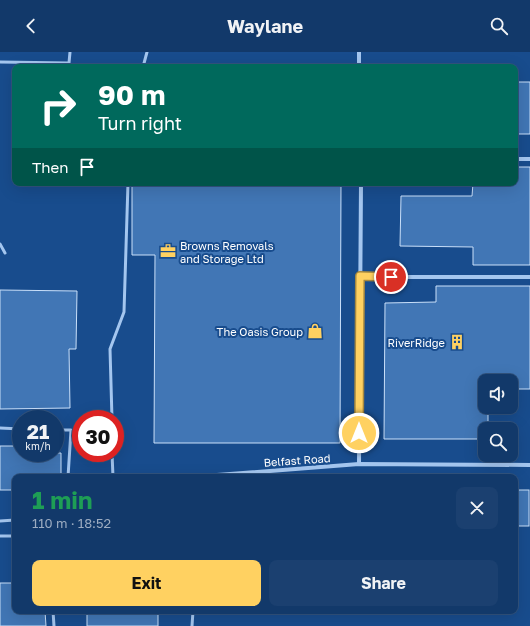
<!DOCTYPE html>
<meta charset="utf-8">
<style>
body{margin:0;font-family:"Golos Text",sans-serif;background:#1b4070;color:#f1f3f6;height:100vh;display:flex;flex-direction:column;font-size:15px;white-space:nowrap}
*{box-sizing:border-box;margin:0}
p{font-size:13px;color:#9cacc1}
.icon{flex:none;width:22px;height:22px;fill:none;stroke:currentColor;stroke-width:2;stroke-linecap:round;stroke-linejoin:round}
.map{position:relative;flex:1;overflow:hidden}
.side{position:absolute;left:12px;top:422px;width:506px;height:140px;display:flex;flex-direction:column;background:#12396a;border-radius:8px;box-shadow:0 4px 16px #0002,0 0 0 1px #31537e}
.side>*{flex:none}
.top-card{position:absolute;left:12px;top:12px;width:506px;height:122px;border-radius:8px;box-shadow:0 4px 16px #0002,0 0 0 1px #31537e;background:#00695c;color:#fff;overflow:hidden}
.buttons{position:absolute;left:478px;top:322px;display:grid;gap:8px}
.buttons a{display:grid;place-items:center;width:40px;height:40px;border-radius:8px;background:#12396a;box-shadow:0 4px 16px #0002,0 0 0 1px #31537e;font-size:20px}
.speed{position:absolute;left:12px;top:358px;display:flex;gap:8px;font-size:20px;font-weight:700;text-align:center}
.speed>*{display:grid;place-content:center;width:52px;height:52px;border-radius:50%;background:#12396a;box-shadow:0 4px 16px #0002,0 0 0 1px #31537e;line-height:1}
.speed small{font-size:10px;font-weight:400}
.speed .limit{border:6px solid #d22;background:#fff;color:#111}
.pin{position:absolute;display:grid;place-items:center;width:34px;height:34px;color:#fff;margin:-17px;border:2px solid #fff;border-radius:50%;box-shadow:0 1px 4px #0007}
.me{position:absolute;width:44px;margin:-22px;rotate:0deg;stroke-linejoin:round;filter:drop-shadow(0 0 3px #0008)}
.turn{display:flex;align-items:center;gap:14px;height:84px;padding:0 20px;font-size:18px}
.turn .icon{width:52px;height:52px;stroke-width:2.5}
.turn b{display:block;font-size:28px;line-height:34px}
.then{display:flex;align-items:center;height:38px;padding:0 20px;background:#0003;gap:8px;font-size:15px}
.round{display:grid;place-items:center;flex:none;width:42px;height:42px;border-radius:8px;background:#1b4070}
.headline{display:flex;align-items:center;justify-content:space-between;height:68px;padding:0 20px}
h1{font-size:24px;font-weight:700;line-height:30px;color:#1e9e55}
.cta{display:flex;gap:8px;margin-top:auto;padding:8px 20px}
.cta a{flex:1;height:46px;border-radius:8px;background:#ffd161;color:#111;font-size:16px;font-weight:700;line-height:46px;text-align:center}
.cta a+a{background:#1b4070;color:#f1f3f6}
header{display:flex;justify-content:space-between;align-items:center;height:52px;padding:0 20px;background:#12396a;font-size:18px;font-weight:700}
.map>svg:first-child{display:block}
.building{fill:#4176b5;stroke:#cae0fa}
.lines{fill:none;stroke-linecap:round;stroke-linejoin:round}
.service{stroke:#a4c6ef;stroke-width:3}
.minor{stroke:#a4c6ef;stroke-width:4}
.route-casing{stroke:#a6883f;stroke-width:10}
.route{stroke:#ffd161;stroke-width:7}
.labels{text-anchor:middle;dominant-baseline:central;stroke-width:4;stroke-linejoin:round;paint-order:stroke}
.poi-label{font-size:11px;fill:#fff;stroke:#184c8d;text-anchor:end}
.street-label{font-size:11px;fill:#fff;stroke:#184c8d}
</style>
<header><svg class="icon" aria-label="back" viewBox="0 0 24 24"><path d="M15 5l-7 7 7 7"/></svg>Waylane<svg class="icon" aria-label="search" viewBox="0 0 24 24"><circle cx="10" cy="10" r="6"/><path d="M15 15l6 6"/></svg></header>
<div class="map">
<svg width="530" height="574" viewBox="0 0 530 574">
<rect width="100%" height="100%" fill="#184c8d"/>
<g class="building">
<rect x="515" y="30" width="15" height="52"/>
<polygon points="515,115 530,115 530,213 473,213 473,195 400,194 401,144 472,144 473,131 515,131"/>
<polygon points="132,131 341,131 340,391 154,391 155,203 132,203"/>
<polygon points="436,234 530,234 530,337 511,337 511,329 485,329 485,355 488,355 488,377 485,377 485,387 384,387 385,251 436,250"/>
<polygon points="0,238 77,239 76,297 69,297 70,356 0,357"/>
<polygon points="0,394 21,394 21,401 61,401 61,425 15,425 15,438 0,438"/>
<rect x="515" y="438" width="14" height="36"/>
<polygon points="0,531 15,531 15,559 45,559 46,574 0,574"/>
<rect x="87" y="559" width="71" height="15"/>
</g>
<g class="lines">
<g class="service">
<polyline points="0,10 69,11 70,0"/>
<polyline points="143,15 147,0"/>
<polyline points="0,192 5,201"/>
<polyline points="112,367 110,297 124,260 128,131"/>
<polyline points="0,376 21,377"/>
<polyline points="55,378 71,378 68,425"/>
<polyline points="112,401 113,425"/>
<polyline points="0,469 15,468"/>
<polyline points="0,484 15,484"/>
<polyline points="53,559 54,574"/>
<polyline points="192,574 193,559"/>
</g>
<g class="minor">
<polyline points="359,0 359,15"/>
<polyline points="515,107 530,107"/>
<polyline points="360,225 530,225"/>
<polyline points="359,412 361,131"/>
<polyline points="113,425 217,423 359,412 530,413"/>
</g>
</g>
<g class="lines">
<defs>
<polyline id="route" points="359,381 360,224 391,225"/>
</defs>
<use href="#route" class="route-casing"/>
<use href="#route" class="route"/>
</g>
<defs>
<symbol id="office-bare" viewBox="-9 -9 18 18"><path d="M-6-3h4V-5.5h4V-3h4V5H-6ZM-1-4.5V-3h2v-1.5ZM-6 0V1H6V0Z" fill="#ffd161" stroke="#184c8d" stroke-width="2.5" paint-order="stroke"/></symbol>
<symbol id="shop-bare" viewBox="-9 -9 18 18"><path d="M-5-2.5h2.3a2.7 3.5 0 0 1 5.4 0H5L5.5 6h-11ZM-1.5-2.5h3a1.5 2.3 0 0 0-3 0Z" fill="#ffd161" stroke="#184c8d" stroke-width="2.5" paint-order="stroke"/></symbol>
<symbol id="building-bare" viewBox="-9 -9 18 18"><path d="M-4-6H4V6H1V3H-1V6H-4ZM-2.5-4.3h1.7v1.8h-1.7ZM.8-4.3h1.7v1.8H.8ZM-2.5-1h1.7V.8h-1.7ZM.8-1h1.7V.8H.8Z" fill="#ffd161" stroke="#184c8d" stroke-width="2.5" paint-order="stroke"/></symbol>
</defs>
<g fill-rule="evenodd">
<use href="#office-bare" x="157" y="188" width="22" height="22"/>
<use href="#shop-bare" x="304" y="268" width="22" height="22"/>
<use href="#building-bare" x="446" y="279" width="22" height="22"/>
</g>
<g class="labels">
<g class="poi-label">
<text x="180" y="193" text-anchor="start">Browns Removals<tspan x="180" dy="13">and Storage Ltd</tspan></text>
<text x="303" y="279">The Oasis Group</text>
<text x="445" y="290">RiverRidge</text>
</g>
<g class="street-label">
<text transform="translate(297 408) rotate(-4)">Belfast Road</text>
</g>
</g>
</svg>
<div class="buttons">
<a><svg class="icon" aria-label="sound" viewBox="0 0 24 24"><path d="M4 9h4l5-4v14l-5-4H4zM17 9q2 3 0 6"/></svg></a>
<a><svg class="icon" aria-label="search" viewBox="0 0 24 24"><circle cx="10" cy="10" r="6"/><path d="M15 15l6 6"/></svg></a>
</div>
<div class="speed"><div>21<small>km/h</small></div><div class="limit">30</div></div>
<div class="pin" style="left:391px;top:225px;background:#d93025"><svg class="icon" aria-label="arrive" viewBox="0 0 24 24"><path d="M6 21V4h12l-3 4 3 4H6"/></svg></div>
<svg class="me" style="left:359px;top:381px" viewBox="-20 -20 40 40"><circle r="17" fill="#ffd161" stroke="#fff" stroke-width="3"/><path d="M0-11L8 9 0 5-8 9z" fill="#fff"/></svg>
<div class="top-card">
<div class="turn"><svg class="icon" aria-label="right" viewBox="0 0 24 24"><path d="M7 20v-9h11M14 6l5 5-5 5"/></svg><div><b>90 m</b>Turn right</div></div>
<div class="then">Then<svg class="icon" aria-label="arrive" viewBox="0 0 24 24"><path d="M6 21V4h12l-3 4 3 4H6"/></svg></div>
</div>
<section class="side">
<div class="headline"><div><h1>1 min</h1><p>110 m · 18:52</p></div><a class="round"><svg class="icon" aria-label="close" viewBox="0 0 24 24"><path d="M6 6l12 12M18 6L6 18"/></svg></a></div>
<div class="cta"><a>Exit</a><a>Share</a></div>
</section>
</div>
